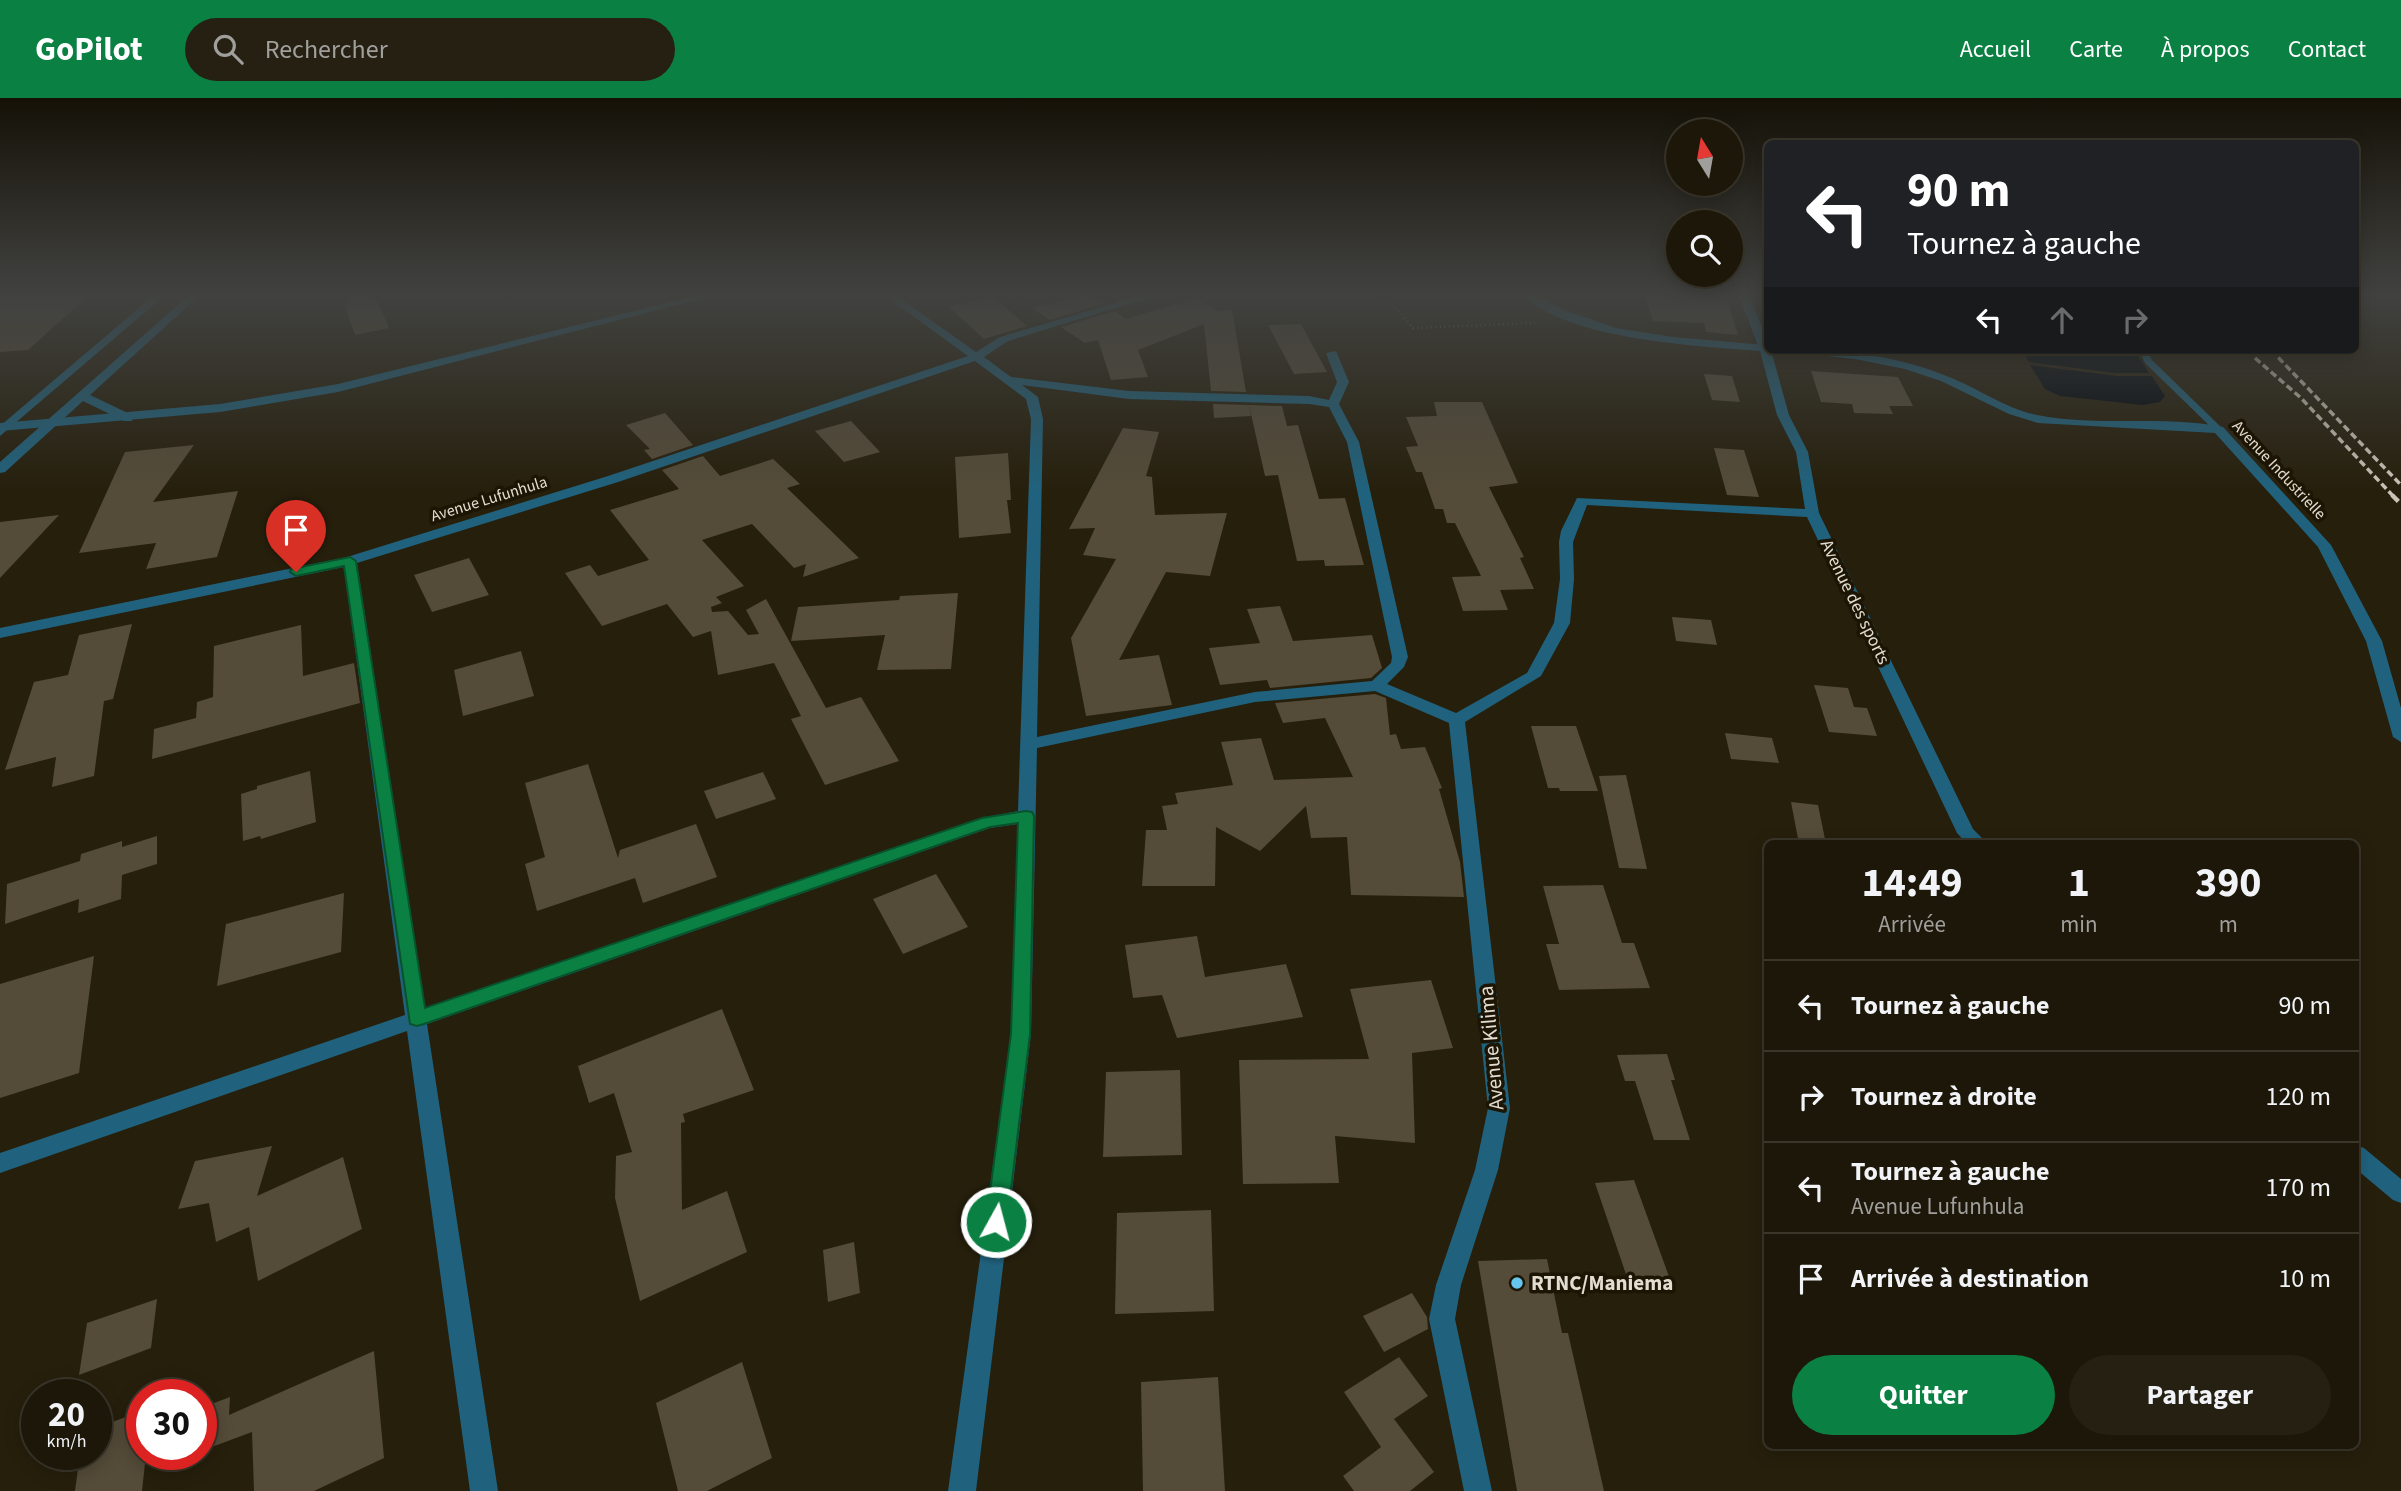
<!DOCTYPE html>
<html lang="fr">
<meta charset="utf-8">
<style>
body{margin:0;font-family:"Source Sans 3",sans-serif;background:#252012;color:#f1f3f6;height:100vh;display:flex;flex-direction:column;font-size:26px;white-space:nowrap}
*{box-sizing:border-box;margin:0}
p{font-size:23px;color:#a09f9c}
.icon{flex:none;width:38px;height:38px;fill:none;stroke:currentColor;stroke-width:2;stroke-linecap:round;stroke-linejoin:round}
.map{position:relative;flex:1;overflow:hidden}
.side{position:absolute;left:1764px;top:742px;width:595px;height:609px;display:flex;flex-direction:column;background:#1c1709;border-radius:10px;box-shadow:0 4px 18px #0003,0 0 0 2px #3a362a}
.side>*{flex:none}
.guide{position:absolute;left:1764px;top:42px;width:595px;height:214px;border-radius:10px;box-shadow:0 4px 18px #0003,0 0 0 2px #3a362a;background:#202124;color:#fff;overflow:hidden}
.needle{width:46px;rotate:349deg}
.fabs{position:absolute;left:1666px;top:21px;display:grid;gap:14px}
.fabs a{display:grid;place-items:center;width:77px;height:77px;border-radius:50%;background:#1c1709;box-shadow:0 4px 18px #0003,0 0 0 2px #3a362a;font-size:35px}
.speed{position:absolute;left:21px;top:1281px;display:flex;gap:14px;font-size:35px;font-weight:700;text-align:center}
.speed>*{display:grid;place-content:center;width:91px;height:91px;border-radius:50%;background:#1c1709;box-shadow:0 4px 18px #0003,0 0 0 2px #3a362a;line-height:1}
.speed small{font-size:18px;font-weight:400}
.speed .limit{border:10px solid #d22;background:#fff;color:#111}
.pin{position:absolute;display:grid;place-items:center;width:60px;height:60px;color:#fff;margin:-72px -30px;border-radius:50% 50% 50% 0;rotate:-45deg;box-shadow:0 0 7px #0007}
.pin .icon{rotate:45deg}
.me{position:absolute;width:77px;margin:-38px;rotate:7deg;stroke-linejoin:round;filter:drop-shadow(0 0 5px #0008)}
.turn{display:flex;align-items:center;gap:24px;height:147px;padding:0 28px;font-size:32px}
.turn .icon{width:91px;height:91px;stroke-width:2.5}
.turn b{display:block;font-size:49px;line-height:60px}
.lanes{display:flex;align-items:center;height:66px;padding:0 28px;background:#0003;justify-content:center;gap:35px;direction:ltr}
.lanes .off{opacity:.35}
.eta{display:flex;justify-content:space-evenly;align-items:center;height:119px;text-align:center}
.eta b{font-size:42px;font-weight:700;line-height:49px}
.button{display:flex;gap:14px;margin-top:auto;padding:14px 28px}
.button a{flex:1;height:80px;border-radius:42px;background:#0b8043;color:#fff;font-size:28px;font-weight:700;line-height:80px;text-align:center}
.button a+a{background:#252012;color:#f1f3f6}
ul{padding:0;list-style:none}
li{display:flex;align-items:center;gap:21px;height:91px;padding:0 28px;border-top:2px solid #3a362a}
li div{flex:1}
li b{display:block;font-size:26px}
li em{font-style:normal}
header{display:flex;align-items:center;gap:42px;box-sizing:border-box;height:98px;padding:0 35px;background:#0b8043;color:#fff}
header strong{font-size:33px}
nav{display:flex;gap:38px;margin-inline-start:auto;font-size:24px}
.search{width:490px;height:63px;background:#252012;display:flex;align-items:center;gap:18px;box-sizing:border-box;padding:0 24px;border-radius:38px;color:#a09f9c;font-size:26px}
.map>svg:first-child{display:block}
.water{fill:#00070d}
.building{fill:#544b38}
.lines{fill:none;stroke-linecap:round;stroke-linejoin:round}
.path{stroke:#726b5b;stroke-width:2.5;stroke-dasharray:1 3.5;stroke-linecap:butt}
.service{fill:#20627d;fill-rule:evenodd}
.minor{fill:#20627d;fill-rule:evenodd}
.tertiary{fill:#20627d;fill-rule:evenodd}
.rail-far1{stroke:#cac4b8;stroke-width:3.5;stroke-dasharray:7 3.5;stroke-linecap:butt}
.rail{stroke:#cac4b8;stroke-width:4.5;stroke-dasharray:9 4.5;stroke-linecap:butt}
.route{fill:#0b8043;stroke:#07532c;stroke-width:2}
.poi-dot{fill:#65c5ee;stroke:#1d1504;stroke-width:2.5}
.labels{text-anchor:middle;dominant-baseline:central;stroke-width:7;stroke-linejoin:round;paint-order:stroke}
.far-street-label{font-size:16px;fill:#e2dcd1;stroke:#1d1504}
.street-label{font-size:18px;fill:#e2dcd1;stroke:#1d1504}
.near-street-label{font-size:21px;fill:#e2dcd1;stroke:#1d1504}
.near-poi-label{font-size:21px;font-weight:bold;fill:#e2dcd1;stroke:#1d1504;text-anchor:start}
</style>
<header>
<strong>GoPilot</strong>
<div class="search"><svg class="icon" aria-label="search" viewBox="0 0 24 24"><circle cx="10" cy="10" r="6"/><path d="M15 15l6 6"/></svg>Rechercher</div>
<nav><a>Accueil</a><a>Carte</a><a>À propos</a><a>Contact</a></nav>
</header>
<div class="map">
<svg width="2401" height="1393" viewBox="0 0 2401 1393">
<rect width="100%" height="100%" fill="#261f0c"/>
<g class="water">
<polygon points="2022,252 2134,252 2149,275 2115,275 2029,264"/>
<polygon points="2030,267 2117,278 2152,278 2165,298 2160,304 2143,307 2060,298 2045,291"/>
</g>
<g class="building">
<polygon points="0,198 88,198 28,252 0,254"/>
<polygon points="345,198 375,198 389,230 355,237 344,206 348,205"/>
<polygon points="1081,198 1094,198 1105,205 1050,222 1032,210"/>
<polygon points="1645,198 1726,198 1738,237 1706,234 1704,225 1653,223"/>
<polygon points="993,199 1027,228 984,241 948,208"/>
<polygon points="1196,200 1219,213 1232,212 1246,294 1211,293 1204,226 1138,252 1148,279 1111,282 1098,242 1085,245 1061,229 1115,213 1126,221"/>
<polygon points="1301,226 1327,274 1294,276 1268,227"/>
<polygon points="1811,273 1898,279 1913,308 1889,308 1893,316 1854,315 1852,306 1821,304"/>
<polygon points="1704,276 1732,278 1740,304 1712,302"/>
<polygon points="1434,304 1482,304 1518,385 1489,389 1524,459 1520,460 1534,491 1500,492 1508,512 1463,513 1452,479 1481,478 1455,425 1447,425 1443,411 1435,411 1422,374 1416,374 1406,349 1418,348 1406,319 1437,318"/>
<polygon points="1213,306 1249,307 1251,318 1214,320"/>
<polygon points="1249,307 1282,308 1287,328 1298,327 1319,401 1345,400 1364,467 1325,468 1324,462 1297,463 1278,377 1265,378"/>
<polygon points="665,315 693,347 652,361 644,352 650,351 626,327"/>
<polygon points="851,323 880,354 844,364 815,333"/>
<polygon points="1123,330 1159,334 1146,378 1152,379 1155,417 1227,415 1210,478 1166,474 1119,562 1159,557 1172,607 1086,618 1071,540 1116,461 1083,457 1095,430 1069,431"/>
<polygon points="194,347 153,404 238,393 217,459 146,471 156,445 79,455 125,354"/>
<polygon points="1714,350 1744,352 1759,399 1727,397"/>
<polygon points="1008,355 1011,402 1007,402 1011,435 959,440 955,359"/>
<polygon points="703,358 720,378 773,361 800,386 787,390 859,460 803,479 806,466 794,470 752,426 702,442 744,488 716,499 722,505 711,509 712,514 728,513 748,537 759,536 746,512 766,501 826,610 861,599 899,663 825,687 791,621 801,618 774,565 718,577 711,533 693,539 667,506 602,528 565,475 590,467 598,478 649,462 610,412 679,391 662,372"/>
<polygon points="59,417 0,480 0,424"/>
<polygon points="469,460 489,497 432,514 414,477"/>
<polygon points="958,495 951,571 877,572 885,537 791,543 798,509 899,502 900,498"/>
<polygon points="1280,508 1293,543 1372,537 1382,570 1371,580 1270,590 1267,582 1220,587 1209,550 1260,545 1247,511"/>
<polygon points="1672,519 1711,522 1717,547 1676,543"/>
<polygon points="132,526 113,601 104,603 94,678 52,689 56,659 5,672 34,584 68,577 79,537"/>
<polygon points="301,527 303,578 354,565 360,605 152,661 154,631 196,620 197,604 213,599 214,548"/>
<polygon points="521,553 534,598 463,618 454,572"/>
<polygon points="1814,587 1848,590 1854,609 1867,610 1877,638 1829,634"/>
<polygon points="1375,596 1386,600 1390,637 1396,636 1401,651 1425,649 1442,690 1439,691 1460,764 1464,799 1351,797 1347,739 1311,740 1306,708 1260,753 1216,729 1215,788 1142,788 1146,732 1167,732 1162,708 1178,706 1175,695 1233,687 1221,644 1261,640 1274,682 1353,679 1325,620 1283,625 1275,605"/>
<polygon points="1531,628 1576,628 1598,693 1560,693 1559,690 1548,690"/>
<polygon points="1725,635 1772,640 1779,665 1731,661"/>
<polygon points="588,666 618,760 620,752 696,726 717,779 643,805 635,780 537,813 525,766 545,759 525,685"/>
<polygon points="310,673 316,724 261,741 260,738 243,743 241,696 257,691 257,688"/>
<polygon points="763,674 776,701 716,721 704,693"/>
<polygon points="1626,677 1647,771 1619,770 1599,678"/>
<polygon points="1791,704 1818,707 1826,746 1799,746"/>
<polygon points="157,738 157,766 122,777 121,801 78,815 79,801 5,826 7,786 80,763 81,756 122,743 122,749"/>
<polygon points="936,776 968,829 903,856 873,801"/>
<polygon points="1603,787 1622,845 1634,845 1650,890 1559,892 1546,846 1559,846 1543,788"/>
<polygon points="344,795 341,854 217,888 226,826"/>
<polygon points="1197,838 1205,879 1286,866 1303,919 1177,940 1162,897 1133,900 1125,847"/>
<polygon points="94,858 79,975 0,1000 0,886"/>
<polygon points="1431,882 1453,950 1412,955 1415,1045 1335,1038 1339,1085 1243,1086 1239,962 1369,961 1350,891"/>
<polygon points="722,911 754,992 683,1016 685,1024 681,1025 682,1112 727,1093 747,1154 640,1203 615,1100 616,1058 632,1054 614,995 589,1005 578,968"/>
<polygon points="1667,956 1675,982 1671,982 1690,1042 1654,1042 1635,983 1625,983 1617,957"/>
<polygon points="1180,972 1182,1057 1103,1059 1106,974"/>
<polygon points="272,1048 257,1098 343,1059 362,1131 258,1183 249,1129 216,1144 209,1105 178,1111 195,1063"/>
<polygon points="1634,1082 1671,1184 1630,1188 1595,1085"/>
<polygon points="1211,1112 1214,1213 1115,1216 1117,1115"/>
<polygon points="854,1144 860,1195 828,1204 823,1152"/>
<polygon points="1547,1161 1562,1235 1568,1235 1604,1393 1517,1393 1478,1163"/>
<polygon points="1412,1195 1427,1219 1428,1231 1384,1254 1363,1218"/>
<polygon points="157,1201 151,1250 79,1277 87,1225"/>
<polygon points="374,1253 384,1360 314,1393 254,1393 252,1334 201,1353 201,1310 230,1299 229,1317"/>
<polygon points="1399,1259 1428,1298 1394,1321 1434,1374 1410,1393 1354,1393 1343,1378 1381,1349 1344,1294"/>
<polygon points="742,1264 772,1360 707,1393 678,1393 656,1305"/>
<polygon points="1218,1279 1225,1393 1143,1393 1141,1284"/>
<polygon points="142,1313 142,1356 146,1356 142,1393 75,1393 80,1356 96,1356 96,1330"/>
</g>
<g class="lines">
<polyline class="path" points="1371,198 1395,209 1413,230 1535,225"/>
<polygon class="service" points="2139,252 2147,252 2152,262 2222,330 2222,334 2216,334 2145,265"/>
<g class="minor">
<polygon points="695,198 712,198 338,294 220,314 0,333 0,325 220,306 338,286"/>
<path d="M885,198h12l79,56 24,-15 139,-41h16l-147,45 -24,16 27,20 118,14 180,5 20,4 8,-18 -11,-29 10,-2 13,31 -10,22 20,38 49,215 -4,10 -17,17 69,29 71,-40 27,-50 6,-44 -1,-37 2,-11 16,-33 228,11 -9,-57 -19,-37 -17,-64c-61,-5 -191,-11 -235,-55h12l25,13 54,19 57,9 92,8 3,5h3l18,65 19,37 11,61 154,316 15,15h-21l-10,-11 -150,-316 -220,-12 -14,37 1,37 -4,44 -29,53 -76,46 45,386 -12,62 -37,115 -6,34 37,172h-28l-35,-172 7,-34 39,-115 13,-62 -39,-385 -74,-32 -120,11 -218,46 -6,286 -55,457h-28l63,-457 7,-210 -28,4 -563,196 71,467h-28l-63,-460 -407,142v-20l405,-138 -61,-448 -344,71v-10l347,-71 261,-81 360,-120zM975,263l51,38 5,20 -13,392 -36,7 -557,190 -68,-445 261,-81zM1022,287l107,14 180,5 20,3 18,35 45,215 -1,6 -19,18 -117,11 -218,45 6,-318 -5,-22z"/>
<polygon points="2356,1047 2364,1050 2401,1081 2401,1105 2393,1102 2356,1071"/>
</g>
<g class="tertiary">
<polygon points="153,198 164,198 0,338 0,328"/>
<polygon points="188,198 199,198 90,297 132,317 132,323 124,323 83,303 5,374 0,375 0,364"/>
<polygon points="1739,198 1749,198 1768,243 1768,252 1772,252 1765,253 1759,250"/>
<path d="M1792,252c55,0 107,6 157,27 29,11 57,32 88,38 59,12 128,0 186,12l108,118 51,96 19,67v34l-8,-5 -27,-96 -48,-94 -103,-114 -177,-10 -29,-9 -68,-33 -36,-12 -50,-10 -57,-6z"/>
</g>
<g class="rail-far1">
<polyline points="2271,252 2401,387"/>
<polyline points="2255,260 2301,300 2394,399"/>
</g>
<polyline class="rail" points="2392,397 2401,406"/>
</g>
<linearGradient id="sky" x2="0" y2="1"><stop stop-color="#151107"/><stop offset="0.5" stop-color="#414240"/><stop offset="1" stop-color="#414240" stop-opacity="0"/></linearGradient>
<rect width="2401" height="393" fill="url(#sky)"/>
<polygon class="route" points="350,459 356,463 425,910 982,720 1026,713 1032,714 1034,718 1030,936 1007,1124 1004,1131 996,1134 989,1131 986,1124 1011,936 1018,725 990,729 424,926 417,928 410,926 344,468 296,478 290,474 291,471"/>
<circle class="poi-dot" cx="1517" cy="1185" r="7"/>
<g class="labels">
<g class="far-street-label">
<text transform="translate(2279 372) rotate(47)">Avenue Industrielle</text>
<text transform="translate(489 401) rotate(-17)">Avenue Lufunhula</text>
</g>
<g class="street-label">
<text transform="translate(1855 504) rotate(64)">Avenue des sports</text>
</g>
<g class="near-street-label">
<text transform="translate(1491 950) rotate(-95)">Avenue Kilima</text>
</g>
<g class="near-poi-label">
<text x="1531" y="1185">RTNC/Maniema</text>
</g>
</g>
</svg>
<div class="fabs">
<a><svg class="needle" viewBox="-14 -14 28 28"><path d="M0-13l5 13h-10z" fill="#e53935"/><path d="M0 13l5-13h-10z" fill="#a09f9c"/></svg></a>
<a><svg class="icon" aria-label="search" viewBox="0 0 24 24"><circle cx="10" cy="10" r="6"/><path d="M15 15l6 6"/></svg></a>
</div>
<div class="speed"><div>20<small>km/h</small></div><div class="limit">30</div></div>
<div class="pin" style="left:296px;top:474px;background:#d93025"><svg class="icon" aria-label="arrive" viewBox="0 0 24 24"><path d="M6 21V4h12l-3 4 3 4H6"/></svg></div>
<svg class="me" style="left:996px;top:1124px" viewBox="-20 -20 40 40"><circle r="17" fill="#0b8043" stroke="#fff" stroke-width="3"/><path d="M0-11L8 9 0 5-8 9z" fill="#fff"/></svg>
<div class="guide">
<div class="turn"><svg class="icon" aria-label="left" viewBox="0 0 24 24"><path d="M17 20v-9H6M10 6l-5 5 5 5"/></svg><div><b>90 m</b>Tournez à gauche</div></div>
<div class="lanes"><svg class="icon" aria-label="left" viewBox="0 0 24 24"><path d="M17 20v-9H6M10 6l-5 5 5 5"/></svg><svg class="icon off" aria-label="ahead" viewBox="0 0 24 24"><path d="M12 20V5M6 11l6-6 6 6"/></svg><svg class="icon off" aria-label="right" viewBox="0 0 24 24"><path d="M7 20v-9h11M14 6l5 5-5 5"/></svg></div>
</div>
<section class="side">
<div class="eta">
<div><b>14:49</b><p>Arrivée</p></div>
<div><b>1</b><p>min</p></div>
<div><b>390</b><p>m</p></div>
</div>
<ul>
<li><svg class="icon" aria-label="left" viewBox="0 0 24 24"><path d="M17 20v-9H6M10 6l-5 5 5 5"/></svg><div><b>Tournez à gauche</b></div><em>90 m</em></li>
<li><svg class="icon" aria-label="right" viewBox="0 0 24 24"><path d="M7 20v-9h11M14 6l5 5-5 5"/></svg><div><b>Tournez à droite</b></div><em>120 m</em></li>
<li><svg class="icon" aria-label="left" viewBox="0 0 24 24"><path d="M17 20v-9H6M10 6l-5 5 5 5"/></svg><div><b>Tournez à gauche</b><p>Avenue Lufunhula</p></div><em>170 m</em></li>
<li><svg class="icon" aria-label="arrive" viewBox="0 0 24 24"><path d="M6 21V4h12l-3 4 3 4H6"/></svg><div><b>Arrivée à destination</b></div><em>10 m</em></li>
</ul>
<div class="button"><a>Quitter</a><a>Partager</a></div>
</section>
</div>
